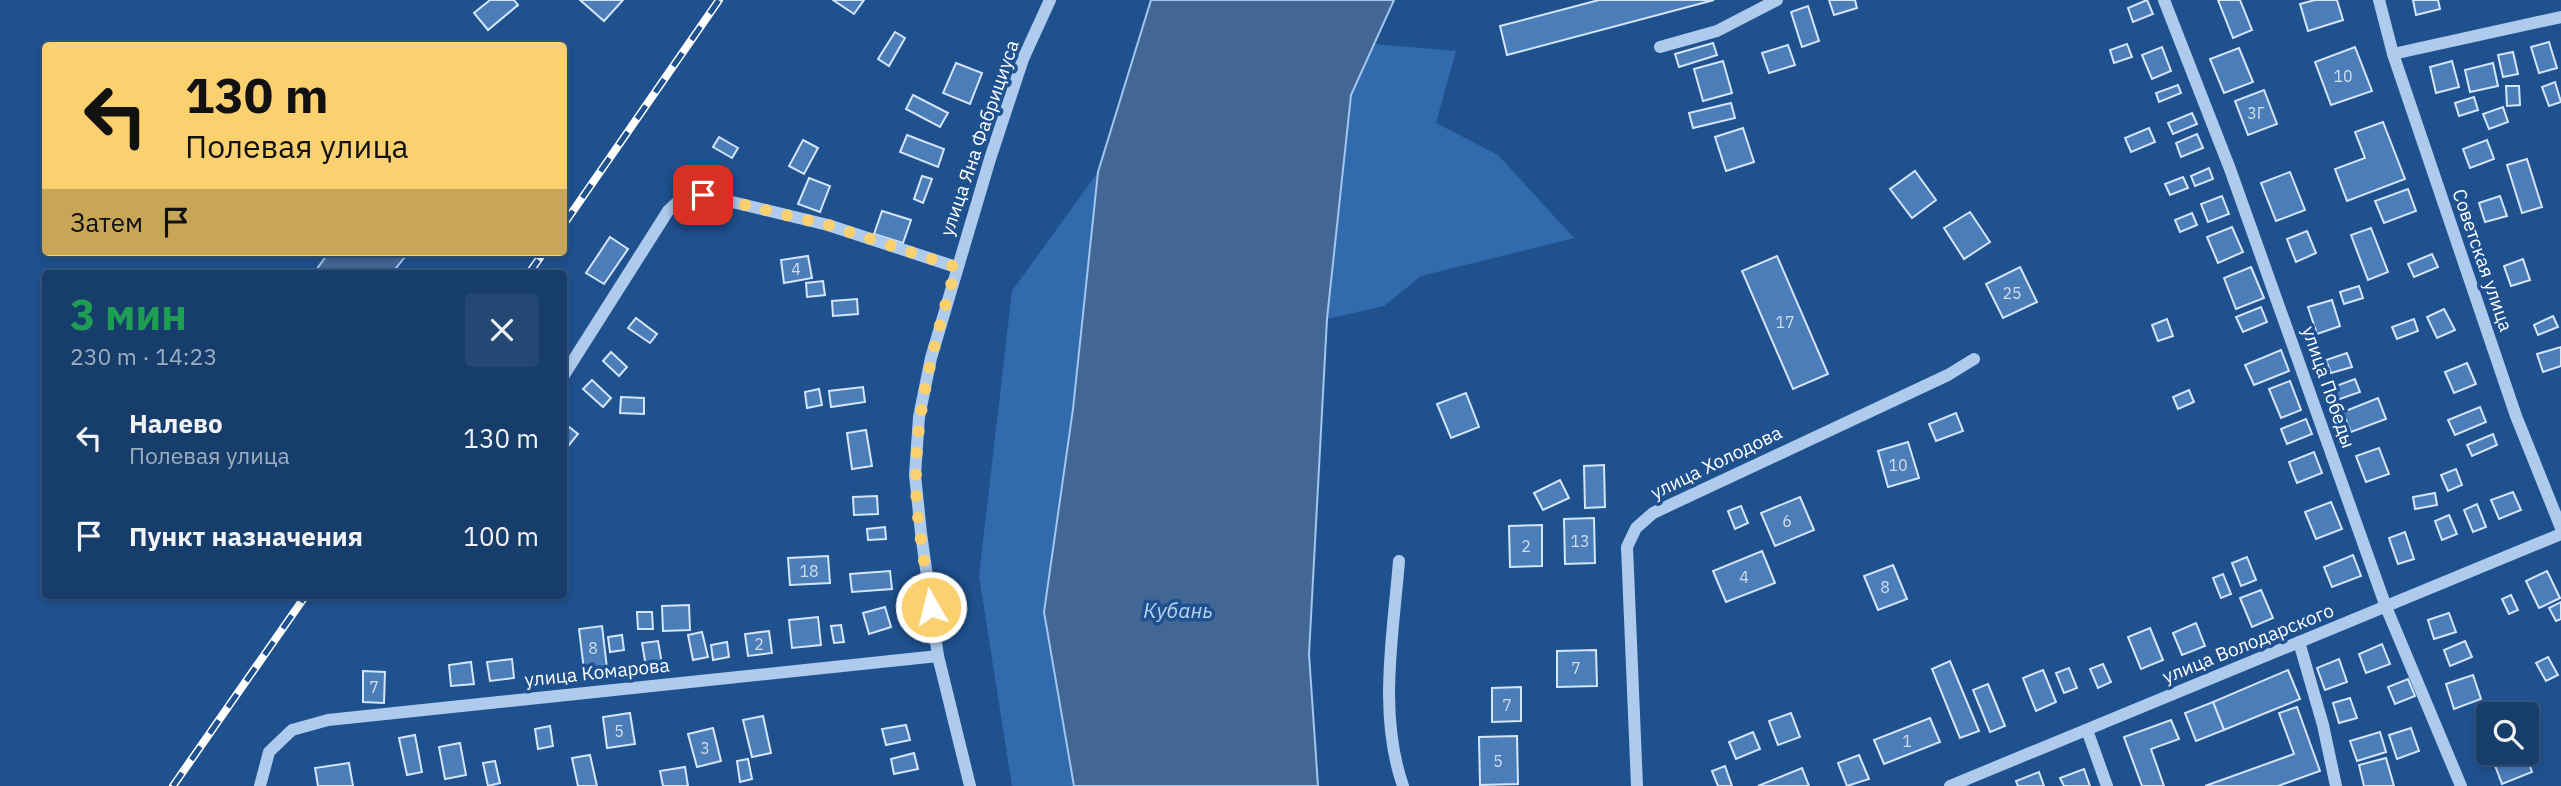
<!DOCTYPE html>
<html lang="ru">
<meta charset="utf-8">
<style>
body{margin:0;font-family:"IBM Plex Sans",sans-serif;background:#244873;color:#f1f3f6;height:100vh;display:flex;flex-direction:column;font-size:26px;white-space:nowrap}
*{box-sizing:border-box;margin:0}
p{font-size:23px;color:#9eaec1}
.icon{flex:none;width:38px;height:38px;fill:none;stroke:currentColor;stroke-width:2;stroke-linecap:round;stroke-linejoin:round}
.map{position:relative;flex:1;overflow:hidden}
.panel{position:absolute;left:42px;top:270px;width:525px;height:329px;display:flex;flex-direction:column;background:#173d6b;border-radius:7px;box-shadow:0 4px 10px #0003,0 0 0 2px #36567e}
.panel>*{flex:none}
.banner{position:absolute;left:42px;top:42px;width:525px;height:214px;border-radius:7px;box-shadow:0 4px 10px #0003,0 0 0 2px #36567e;background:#fbd06e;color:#111;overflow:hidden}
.buttons{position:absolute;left:2476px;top:702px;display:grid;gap:14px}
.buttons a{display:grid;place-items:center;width:63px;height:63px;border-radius:7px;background:#173d6b;box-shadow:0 4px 10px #0003,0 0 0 2px #36567e;font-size:35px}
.pin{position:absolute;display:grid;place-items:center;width:60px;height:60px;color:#fff;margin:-30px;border-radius:14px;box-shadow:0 4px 10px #0006}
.me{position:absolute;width:77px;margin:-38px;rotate:352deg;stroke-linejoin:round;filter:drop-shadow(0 0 5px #0008)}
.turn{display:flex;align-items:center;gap:24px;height:147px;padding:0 28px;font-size:32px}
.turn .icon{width:91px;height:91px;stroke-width:2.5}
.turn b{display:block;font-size:49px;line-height:60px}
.then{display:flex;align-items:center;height:66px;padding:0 28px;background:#0003;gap:14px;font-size:26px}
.round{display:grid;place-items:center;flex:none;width:74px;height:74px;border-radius:7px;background:#244873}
.head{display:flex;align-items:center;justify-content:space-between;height:119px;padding:0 28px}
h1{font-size:42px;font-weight:700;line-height:52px;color:#1e9e55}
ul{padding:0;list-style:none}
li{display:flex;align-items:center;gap:21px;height:98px;padding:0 28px}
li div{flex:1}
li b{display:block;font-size:26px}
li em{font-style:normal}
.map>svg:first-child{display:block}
.green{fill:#326bad}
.water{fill:#436794;stroke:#a2c6ee;stroke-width:2}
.building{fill:#4b7db8;stroke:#d4e5f9;stroke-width:2}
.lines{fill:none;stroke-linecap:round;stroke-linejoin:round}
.minor{stroke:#aecbed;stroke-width:12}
.rail-casing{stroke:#fff;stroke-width:8}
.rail{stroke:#1f518f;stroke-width:5;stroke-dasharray:16;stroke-linecap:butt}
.route{stroke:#fbd06e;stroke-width:12;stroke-dasharray:0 21.6}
.labels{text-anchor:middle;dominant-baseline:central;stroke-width:7;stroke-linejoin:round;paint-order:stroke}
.number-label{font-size:16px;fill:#d2deed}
.street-label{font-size:19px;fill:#fff;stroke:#1f518f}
.water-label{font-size:21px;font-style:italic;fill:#bad5f4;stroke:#1f518f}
</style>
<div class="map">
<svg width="2561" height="786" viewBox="0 0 2561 786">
<rect width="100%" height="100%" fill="#1f518f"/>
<g class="green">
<polygon points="1374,44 1456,51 1436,123 1498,155 1574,238 1421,276 1384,306 1327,319 1351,95"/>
<polygon points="1098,172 1073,409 1044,612 1074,786 1012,786 979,576 1012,291"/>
</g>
<g class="water">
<polygon points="1151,0 1394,0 1351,95 1327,319 1309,654 1318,786 1074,786 1044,612 1073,409 1098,172"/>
<polygon points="329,252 409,252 392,273 314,273"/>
</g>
<g class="building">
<polygon points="490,0 514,0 518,5 488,30 474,13"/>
<polygon points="580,0 623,0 604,21"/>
<polygon points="833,0 864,0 854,14"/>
<polygon points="1599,0 1714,0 1507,55 1500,26"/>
<polygon points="1829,0 1855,0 1857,8 1834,15"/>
<polygon points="2147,0 2153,14 2133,22 2128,8"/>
<polygon points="2218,0 2240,0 2252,30 2233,38"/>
<polygon points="2315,0 2337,0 2343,20 2308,31 2300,4"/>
<polygon points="2413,0 2438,0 2440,9 2416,15"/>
<polygon points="1808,6 1819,41 1802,47 1791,12"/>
<polygon points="895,32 905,38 889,66 878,59"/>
<polygon points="2549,42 2557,68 2539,73 2531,47"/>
<polygon points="1713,43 1717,55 1679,67 1675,54"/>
<polygon points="2127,44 2132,57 2114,63 2110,50"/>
<polygon points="1788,45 1795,65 1769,73 1762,53"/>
<polygon points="2162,47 2171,71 2152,79 2142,55"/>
<polygon points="2355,47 2372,91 2331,105 2315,62"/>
<polygon points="2239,48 2253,82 2224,93 2210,59"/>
<polygon points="2513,52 2518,74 2503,77 2498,55"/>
<polygon points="1723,61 1732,93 1703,101 1694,69"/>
<polygon points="2452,61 2459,87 2436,93 2430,67"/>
<polygon points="956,63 982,73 970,104 943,93"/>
<polygon points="2493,63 2498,86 2470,92 2465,70"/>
<polygon points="2555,82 2561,102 2549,106 2542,87"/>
<polygon points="2178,85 2181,93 2159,102 2156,93"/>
<polygon points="2506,86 2519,86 2520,105 2507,106"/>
<polygon points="2264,90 2277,124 2248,135 2235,101"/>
<polygon points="913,95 948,113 940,127 906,109"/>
<polygon points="2474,97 2478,110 2459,116 2455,103"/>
<polygon points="1731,103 1735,118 1693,128 1689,113"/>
<polygon points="2503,107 2508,122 2489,129 2483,114"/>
<polygon points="2192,113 2197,124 2173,134 2168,123"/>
<polygon points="2383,122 2405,179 2347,201 2335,169 2365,158 2355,132"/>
<polygon points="1743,128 1754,162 1726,171 1715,137"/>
<polygon points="2149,128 2155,142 2131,152 2125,138"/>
<polygon points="2197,134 2203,148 2181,157 2176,143"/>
<polygon points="907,135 944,149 938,167 900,152"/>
<polygon points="719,137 738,148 732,158 713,147"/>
<polygon points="803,140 818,148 804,174 789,166"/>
<polygon points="2487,140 2494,159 2470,168 2463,149"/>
<polygon points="2527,159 2542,207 2522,213 2507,165"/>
<polygon points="2209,168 2213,179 2195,186 2191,176"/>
<polygon points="1915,171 1936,200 1912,218 1890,189"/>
<polygon points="2290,172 2305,210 2276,221 2261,183"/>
<polygon points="922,176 932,179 923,203 914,199"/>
<polygon points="2183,177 2188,188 2170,195 2165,184"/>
<polygon points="809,178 830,186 820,212 798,204"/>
<polygon points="2408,189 2416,211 2384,223 2375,201"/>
<polygon points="2222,196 2229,214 2208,222 2201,204"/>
<polygon points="2500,196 2507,216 2485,222 2479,203"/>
<polygon points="882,211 911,220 903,243 874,234"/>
<polygon points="1970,212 1990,242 1964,259 1944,228"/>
<polygon points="2192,213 2197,225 2180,232 2175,220"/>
<polygon points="2232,227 2243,252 2218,263 2207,237"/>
<polygon points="2371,228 2388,272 2368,280 2351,235"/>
<polygon points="2307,231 2316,253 2296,262 2287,239"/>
<polygon points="610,237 628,249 604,284 586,273"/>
<polygon points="2432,254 2438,267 2414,277 2408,264"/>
<polygon points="808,256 812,278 784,283 781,260"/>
<polygon points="1777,256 1828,374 1793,389 1742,271"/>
<polygon points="2523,259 2530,280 2511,286 2504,266"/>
<polygon points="2020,267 2037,302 2003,318 1986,284"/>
<polygon points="2251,267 2264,298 2236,309 2224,278"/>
<polygon points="823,281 825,295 807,297 806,283"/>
<polygon points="2359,286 2363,298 2344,304 2340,292"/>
<polygon points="857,299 858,314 833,316 832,301"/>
<polygon points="2332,300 2340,326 2317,334 2308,307"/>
<polygon points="2261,307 2267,322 2243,332 2236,317"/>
<polygon points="2444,309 2455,330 2437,338 2427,317"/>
<polygon points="2553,316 2558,327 2538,335 2534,325"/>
<polygon points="636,318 657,334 650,343 628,328"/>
<polygon points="2167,319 2173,336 2158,341 2152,325"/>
<polygon points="2414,319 2418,331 2397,339 2392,327"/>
<polygon points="2561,347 2561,366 2543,372 2537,354"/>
<polygon points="2281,350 2289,371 2254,385 2245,365"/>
<polygon points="611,352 627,367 619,376 603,361"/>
<polygon points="2347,353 2352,367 2331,373 2326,360"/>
<polygon points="2467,363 2476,384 2454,393 2445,372"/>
<polygon points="2355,379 2360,392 2337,400 2333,387"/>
<polygon points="592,380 611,398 603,407 583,389"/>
<polygon points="2290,381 2301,410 2281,418 2269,389"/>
<polygon points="863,387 865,402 831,407 829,391"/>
<polygon points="819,389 822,405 807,408 805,392"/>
<polygon points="2189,390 2194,402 2178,409 2173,397"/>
<polygon points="1466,393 1479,427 1451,438 1437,404"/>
<polygon points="621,397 644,398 644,414 620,413"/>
<polygon points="2378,398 2386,419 2351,432 2343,412"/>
<polygon points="2480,407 2486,422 2455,435 2448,420"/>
<polygon points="1956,413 1963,431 1936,441 1929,424"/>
<polygon points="2306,419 2312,434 2287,444 2281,429"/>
<polygon points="564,423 578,434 569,445 564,441"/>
<polygon points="866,430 872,466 852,469 847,433"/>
<polygon points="2493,434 2497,445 2472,456 2467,445"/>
<polygon points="1908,442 1919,478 1888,487 1878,451"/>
<polygon points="2379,448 2389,474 2366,482 2356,456"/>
<polygon points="2314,452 2322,473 2297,483 2289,462"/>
<polygon points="1604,465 1605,507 1585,508 1584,466"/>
<polygon points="2456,469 2462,485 2448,491 2441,475"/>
<polygon points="1560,480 1569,498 1543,510 1534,493"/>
<polygon points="2513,492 2521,510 2499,519 2491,500"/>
<polygon points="2435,493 2437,505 2415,509 2413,497"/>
<polygon points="877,496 878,514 854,515 853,497"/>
<polygon points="1800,497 1814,530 1775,546 1761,513"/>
<polygon points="2331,502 2342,529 2316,539 2305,512"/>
<polygon points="2477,504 2486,527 2473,532 2464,510"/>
<polygon points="1741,506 1748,523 1735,529 1728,511"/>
<polygon points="2449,515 2457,534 2442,540 2435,521"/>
<polygon points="1594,518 1595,563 1565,564 1564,519"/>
<polygon points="1542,525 1542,566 1510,567 1509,526"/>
<polygon points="885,527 886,539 868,540 867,529"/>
<polygon points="2405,532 2414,559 2398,564 2389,538"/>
<polygon points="1762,551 1775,583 1726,602 1713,571"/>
<polygon points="2353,555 2361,576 2332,587 2324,567"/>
<polygon points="828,556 830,583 790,585 788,558"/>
<polygon points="2247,557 2256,580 2241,586 2232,563"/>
<polygon points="1893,565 1907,599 1878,610 1864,576"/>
<polygon points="890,571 892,589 852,592 850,574"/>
<polygon points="2547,571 2560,598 2539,608 2526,581"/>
<polygon points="2223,574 2231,594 2221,598 2213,578"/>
<polygon points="2261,590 2273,618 2252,627 2240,598"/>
<polygon points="2511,595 2518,610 2509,614 2502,599"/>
<polygon points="2561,602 2561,619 2556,621 2549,608"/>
<polygon points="689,605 690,630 663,631 662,606"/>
<polygon points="885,607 891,627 869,634 863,613"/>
<polygon points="637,612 652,612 653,629 638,629"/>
<polygon points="2449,613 2456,632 2434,639 2428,620"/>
<polygon points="818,617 821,645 792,648 789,620"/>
<polygon points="2196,623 2205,646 2182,655 2173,633"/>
<polygon points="841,625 844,642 834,643 831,626"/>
<polygon points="602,626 607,668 584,670 579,629"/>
<polygon points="2150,628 2163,660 2141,669 2128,637"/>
<polygon points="769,631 772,653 748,656 745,634"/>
<polygon points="702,632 708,657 693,660 688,635"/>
<polygon points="622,635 624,650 610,652 608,637"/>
<polygon points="658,641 662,664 646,667 642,643"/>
<polygon points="2465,641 2472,657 2450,666 2444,650"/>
<polygon points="727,642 729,657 713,660 711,645"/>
<polygon points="2382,644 2390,664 2366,673 2359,654"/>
<polygon points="1596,650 1597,686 1557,687 1557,651"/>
<polygon points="2548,657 2558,675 2546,681 2536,663"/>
<polygon points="512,659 514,678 490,681 487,662"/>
<polygon points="2339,659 2347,682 2325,690 2317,668"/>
<polygon points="1950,661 1979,731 1960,738 1932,669"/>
<polygon points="471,662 474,684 451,686 449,665"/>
<polygon points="2103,664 2111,682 2098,688 2090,669"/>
<polygon points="2069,668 2077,688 2064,693 2056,673"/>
<polygon points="2043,670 2056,702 2036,711 2023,678"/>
<polygon points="2288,670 2300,699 2224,730 2213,702"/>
<polygon points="363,671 385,672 384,703 363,702"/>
<polygon points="2473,675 2481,699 2454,709 2446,684"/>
<polygon points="2408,679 2415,696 2395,704 2388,687"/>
<polygon points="1988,684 2005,726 1990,732 1973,690"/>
<polygon points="1521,687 1521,721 1492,722 1492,688"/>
<polygon points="2350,698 2357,718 2339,723 2333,703"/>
<polygon points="2213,702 2224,730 2196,741 2185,713"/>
<polygon points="2297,707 2320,771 2278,786 2205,786 2294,754 2279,713"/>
<polygon points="630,713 635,744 607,748 603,717"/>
<polygon points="1791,713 1800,737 1778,745 1769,721"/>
<polygon points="763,716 771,753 752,757 743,720"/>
<polygon points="1930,718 1940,742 1884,764 1874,740"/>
<polygon points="2171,720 2179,739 2151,749 2164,786 2142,786 2124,737"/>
<polygon points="906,725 910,740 886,745 882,729"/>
<polygon points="550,726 553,746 538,749 535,729"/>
<polygon points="713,728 721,761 697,767 688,734"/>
<polygon points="2411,728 2419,751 2397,759 2389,735"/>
<polygon points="1753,732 1760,749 1736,759 1729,742"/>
<polygon points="2380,732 2386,752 2357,761 2350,741"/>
<polygon points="415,735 422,772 407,775 399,738"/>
<polygon points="1517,736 1518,784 1480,785 1479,737"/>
<polygon points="460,743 466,775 445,779 439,747"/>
<polygon points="2497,752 2525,752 2532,772 2502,784 2491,755"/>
<polygon points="914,753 918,769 894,774 891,759"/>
<polygon points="590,755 597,786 578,786 572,758"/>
<polygon points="1859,755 1869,779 1847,786 1838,763"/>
<polygon points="2386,758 2394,786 2364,786 2359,765"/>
<polygon points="748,759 752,779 740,782 737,761"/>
<polygon points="495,761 500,783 488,786 483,763"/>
<polygon points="349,763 353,786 318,786 315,768"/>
<polygon points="1725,766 1732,786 1718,786 1712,771"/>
<polygon points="685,767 688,786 663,786 660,771"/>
<polygon points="1802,768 1809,786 1758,786"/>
<polygon points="2084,769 2090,786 2064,786 2060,778"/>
<polygon points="2039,772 2044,786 2018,786 2016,781"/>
</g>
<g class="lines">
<g class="minor">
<polyline points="2164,0 2230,169 2386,607 2461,786"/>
<polyline points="2379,0 2393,54 2516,416 2561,528"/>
<polyline points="1660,47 1717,31 1777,0"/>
<polyline points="2393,54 2561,17"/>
<polyline points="564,375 668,211 683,197 703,195 828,225 956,267"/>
<path d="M1399,561c-6,75 -21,153 4,225"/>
<polyline points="2299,642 2323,725 2336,786"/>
<polyline points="2087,730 2107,786"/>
<polyline points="260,786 269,752 292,730 328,720 938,656"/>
<polyline points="970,786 938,656 921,533 915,475 919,417 931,358 990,159 1023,59 1050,0"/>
<polyline points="1637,786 1627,547 1636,528 1653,513 1948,375 1974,359"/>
<polyline points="1950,786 2561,534"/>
</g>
<defs>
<g id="rail">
<polyline points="564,224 719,0"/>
<polyline points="529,273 544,252"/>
<polyline points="173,786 306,595"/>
</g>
</defs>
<use href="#rail" class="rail-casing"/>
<use href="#rail" class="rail"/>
</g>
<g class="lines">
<path class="route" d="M703,195l125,30 128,42c-19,68 -39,135 -40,206 -1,44 9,90 15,134"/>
</g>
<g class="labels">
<g class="number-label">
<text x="2343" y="76">10</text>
<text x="2256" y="113">3Г</text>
<text x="796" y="269">4</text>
<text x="2012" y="293">25</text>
<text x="1785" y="322">17</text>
<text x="1898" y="465">10</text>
<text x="1787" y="521">6</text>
<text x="1580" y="541">13</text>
<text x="1526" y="546">2</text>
<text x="809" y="571">18</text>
<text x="1744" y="577">4</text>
<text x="1885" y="587">8</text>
<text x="759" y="644">2</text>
<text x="593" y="648">8</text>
<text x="1576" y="668">7</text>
<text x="374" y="687">7</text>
<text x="1507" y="705">7</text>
<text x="619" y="731">5</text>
<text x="1907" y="741">1</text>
<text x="705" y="748">3</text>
<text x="1498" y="761">5</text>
</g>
<g class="street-label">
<text transform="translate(979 138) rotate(-71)">улица Яна Фабрициуса</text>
<text transform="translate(2483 260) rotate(71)">Советская улица</text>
<text transform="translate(2329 387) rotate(71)">улица Победы</text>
<text transform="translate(1716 462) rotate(-26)">улица Холодова</text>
<text transform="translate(2248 643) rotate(-22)">улица Володарского</text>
<text transform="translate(597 672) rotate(-6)">улица Комарова</text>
</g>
<g class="water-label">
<text x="1178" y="610">Кубань</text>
</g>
</g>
</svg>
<div class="buttons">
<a><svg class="icon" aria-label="search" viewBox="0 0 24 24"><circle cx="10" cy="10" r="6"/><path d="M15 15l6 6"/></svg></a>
</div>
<div class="pin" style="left:703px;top:195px;background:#d93025"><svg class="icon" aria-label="arrive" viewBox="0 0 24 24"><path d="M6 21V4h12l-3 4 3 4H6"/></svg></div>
<svg class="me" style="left:931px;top:607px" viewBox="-20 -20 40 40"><circle r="17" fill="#fbd06e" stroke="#fff" stroke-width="3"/><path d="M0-11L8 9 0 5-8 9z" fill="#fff"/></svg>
<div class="banner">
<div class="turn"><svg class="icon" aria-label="left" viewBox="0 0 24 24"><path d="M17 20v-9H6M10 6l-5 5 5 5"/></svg><div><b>130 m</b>Полевая улица</div></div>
<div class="then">Затем<svg class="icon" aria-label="arrive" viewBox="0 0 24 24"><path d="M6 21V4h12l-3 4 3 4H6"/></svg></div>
</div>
<section class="panel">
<div class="head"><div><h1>3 мин</h1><p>230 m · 14:23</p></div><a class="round"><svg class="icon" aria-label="close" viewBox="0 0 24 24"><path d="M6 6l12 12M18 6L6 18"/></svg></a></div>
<ul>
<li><svg class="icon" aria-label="left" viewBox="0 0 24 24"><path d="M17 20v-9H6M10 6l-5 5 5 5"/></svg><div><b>Налево</b><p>Полевая улица</p></div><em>130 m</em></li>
<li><svg class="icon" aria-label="arrive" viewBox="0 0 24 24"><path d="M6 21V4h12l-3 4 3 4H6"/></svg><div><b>Пункт назначения</b></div><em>100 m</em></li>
</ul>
</section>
</div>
